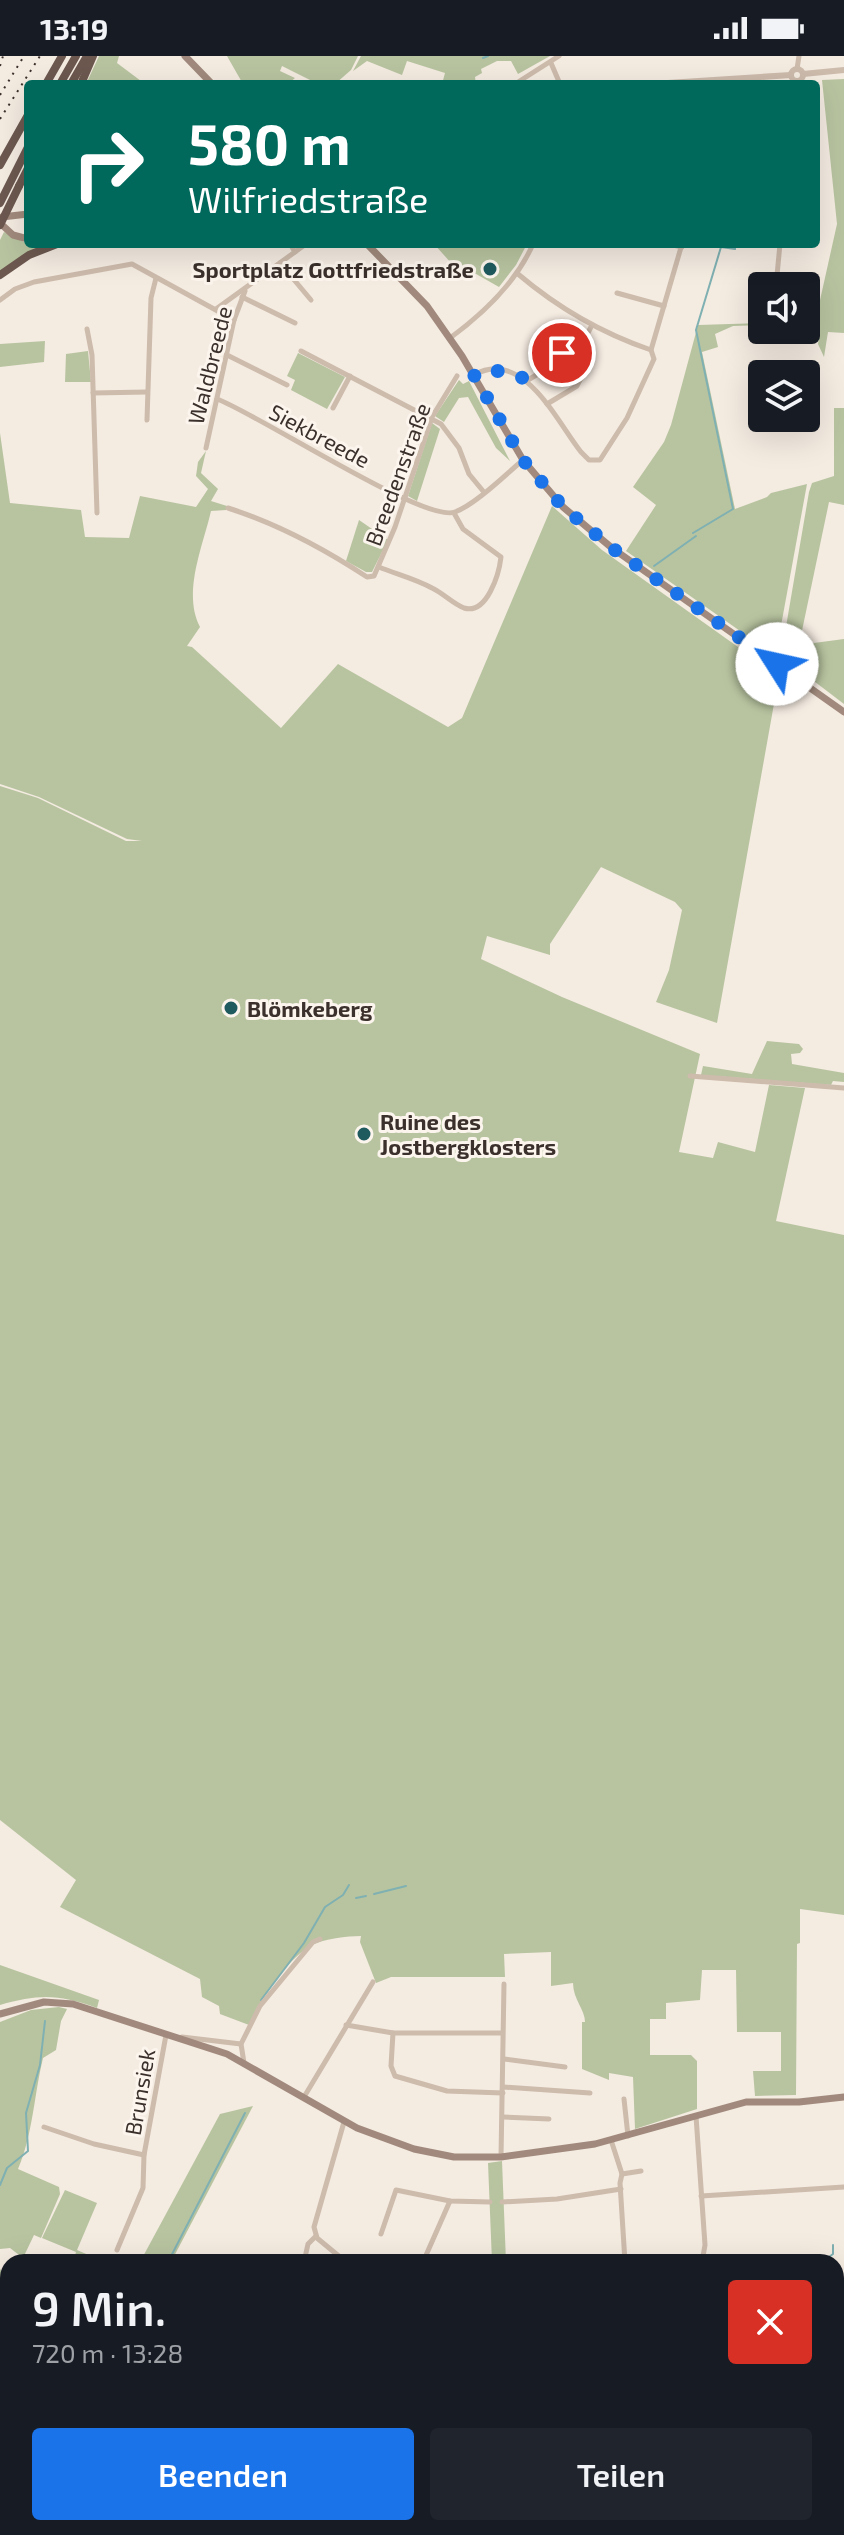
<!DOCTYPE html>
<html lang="de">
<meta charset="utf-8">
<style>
body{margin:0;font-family:"Exo 2",sans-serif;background:#20242c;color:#f1f3f6;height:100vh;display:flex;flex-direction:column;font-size:30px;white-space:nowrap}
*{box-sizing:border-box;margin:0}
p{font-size:26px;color:#9ea1a6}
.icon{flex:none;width:44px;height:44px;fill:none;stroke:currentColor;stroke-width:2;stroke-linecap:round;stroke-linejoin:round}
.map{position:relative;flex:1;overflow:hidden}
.details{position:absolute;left:0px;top:2198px;width:844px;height:282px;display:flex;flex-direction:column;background:#171b24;border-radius:24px 24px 0 0;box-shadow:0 8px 32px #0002}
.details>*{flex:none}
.guide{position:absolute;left:24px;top:24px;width:796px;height:168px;border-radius:8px;box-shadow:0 8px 32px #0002;background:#00695c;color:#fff;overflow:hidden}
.controls{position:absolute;left:748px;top:216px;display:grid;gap:16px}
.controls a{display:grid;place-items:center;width:72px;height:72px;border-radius:8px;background:#171b24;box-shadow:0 8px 32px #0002;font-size:40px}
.pin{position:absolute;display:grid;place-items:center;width:68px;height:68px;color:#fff;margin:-34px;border:4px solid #fff;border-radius:50%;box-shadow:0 2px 8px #0007}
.me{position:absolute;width:88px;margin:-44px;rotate:305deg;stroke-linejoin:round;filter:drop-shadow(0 0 6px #0008)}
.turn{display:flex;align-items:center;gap:28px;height:168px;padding:0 32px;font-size:36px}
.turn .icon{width:104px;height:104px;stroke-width:2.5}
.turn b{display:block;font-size:56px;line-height:68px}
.round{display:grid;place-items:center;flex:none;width:84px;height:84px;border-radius:8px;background:#20242c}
.headline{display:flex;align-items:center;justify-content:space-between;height:136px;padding:0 32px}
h1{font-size:48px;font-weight:600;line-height:60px}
.action{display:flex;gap:16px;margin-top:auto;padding:16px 32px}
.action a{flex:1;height:92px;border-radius:8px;background:#1a73e8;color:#fff;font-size:32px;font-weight:600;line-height:92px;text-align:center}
.action a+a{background:#20242c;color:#f1f3f6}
.status{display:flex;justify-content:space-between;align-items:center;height:56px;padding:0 40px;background:#171b24;direction:ltr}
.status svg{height:22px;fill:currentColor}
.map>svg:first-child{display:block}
.green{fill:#b8c4a0}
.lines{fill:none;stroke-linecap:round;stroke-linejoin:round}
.stream{stroke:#7fb0b2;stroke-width:2}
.minor{stroke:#cdbbac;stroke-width:5}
.tertiary{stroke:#cdbbac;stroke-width:6}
.secondary{stroke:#a18a7d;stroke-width:7}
.trunk{stroke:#6c584f;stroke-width:8}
.rail{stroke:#3b302b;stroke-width:2;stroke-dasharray:2 6;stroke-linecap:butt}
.trunk-bridge{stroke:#6c584f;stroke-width:8}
.route{stroke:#1a73e8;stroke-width:14;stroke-dasharray:0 25.2}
.poi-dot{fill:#1f5a5e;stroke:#fbf5ee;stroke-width:3}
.labels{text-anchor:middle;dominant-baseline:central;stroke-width:6;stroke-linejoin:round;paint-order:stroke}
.poi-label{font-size:22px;font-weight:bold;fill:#3b302b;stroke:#fbf5ee;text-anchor:start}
.street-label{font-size:22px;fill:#3b302b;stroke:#fbf5ee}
</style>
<div class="status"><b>13:19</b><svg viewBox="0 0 49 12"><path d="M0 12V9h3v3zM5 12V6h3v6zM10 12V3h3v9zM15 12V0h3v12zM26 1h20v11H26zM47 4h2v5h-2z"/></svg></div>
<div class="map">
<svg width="844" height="2479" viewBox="0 0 844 2479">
<rect width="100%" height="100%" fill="#f4ebe1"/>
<g class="green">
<polygon points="99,0 119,0 117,7 145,28 86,28"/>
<polygon points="227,0 358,0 351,14 335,28 318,28 282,10 280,15 295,22 288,28 243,28"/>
<polygon points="361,0 550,0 518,18 511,5 497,5 481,13 482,17 475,21 476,28 442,28 445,17 407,5 402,19 367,5 353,15"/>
<polygon points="844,23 844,277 828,276 824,301 818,288 820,275 806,274 806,271 814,271 837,168 822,24"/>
<polygon points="4,176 28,188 43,190 0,216 0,184"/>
<polygon points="434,188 527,188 516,209 499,231 455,206 452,208"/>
<polygon points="762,267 762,269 733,270 715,278 718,291 702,296 735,453 767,441 771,437 807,428 776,597 773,598 626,495 656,449 633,431 664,386 671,369 698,269"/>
<polygon points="45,285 44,306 0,311 0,288"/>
<polygon points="88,295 91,326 65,326 66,298"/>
<polygon points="298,297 345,321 327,353 291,334 295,324 287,320"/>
<polygon points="459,324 463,328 469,325 510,405 496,392 468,341 459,342 444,366 435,360"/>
<polygon points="834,352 844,352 844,449 829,446 799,589 844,583 844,648 781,600 809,436 812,427 834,420"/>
<polygon points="432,367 440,373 417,445 408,440 409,437"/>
<path d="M0,377l10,70 71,7 4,27 44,1 11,-42 56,11 12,-18 -12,-13 2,-14 8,-11 -5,22 17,16 -7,12 16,5 -1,4 -15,1c-8,35 -29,82 -11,116l-13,19 5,1 89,81 57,-64 110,63 14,-9 90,-212 50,44 167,119 -3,16 11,2 -60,336 -61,-21 13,-32 13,-60 -7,-8 -74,-35 -51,77v11l-63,-19 -6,23 81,38 138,57 -21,98 34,6 5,-16 37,10 14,-67 36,3 -29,133 68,14v680l-44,-6v34l-3,1 -1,151 -41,1 -2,-25h28v-39h-44l-1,-62h-34l-2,30 -34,3v16h-16v36h41l6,6v48l-62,20 -2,-52 -24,-4v7l-27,-11v-47h3c0,-12 -12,-23 -12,-39l-22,3v-34l-47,2 1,23h-114l-15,6 -16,-41 1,-6c-14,0 -37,3 -49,9 -25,14 -52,55 -63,80l-29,-11 -1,-8 -17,-9 -2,-18 -140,-72 16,-27 -76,-60v-1034l38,12 88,43h16l-15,-2 -88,-42 -39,-13z"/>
<polygon points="359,464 388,484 372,516 366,516 346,505"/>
<polygon points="767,985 799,988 803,993 800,997 791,998 792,1008 844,1017 844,1026 833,1025 831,1029 701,1019 703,1010 752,1018"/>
<path d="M0,1909l99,35 -2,8c-39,-14 -58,-14 -97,-3z"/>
<path d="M59,1951l8,2 -6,12 -5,29 -13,8c-9,37 -10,76 -25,111l41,18 1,7 -19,44 -7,-3 -11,23 -13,-10 -10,1v-227l31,-12z"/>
<polygon points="253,2050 171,2206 140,2206 220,2058"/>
<polygon points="502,2105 506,2206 492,2206 488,2107"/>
<polygon points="65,2134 97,2147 77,2194 105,2206 73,2206 76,2196 42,2182"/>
<polygon points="0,2213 8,2221 8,2368 0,2362"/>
<polygon points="0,2368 8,2374 8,2472 235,2472 232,2479 215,2479 206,2473 202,2475 205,2479 0,2479"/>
</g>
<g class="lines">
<g class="stream">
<polyline points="483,2 488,0"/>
<polyline points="693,477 733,453 696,274 721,191 735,193 735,188"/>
<polyline points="654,510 696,480"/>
<polyline points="374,1838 406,1830"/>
<polyline points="356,1842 366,1840"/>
<polyline points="261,1944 304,1887 325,1851 343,1839 349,1829"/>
<polyline points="0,2129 7,2112 28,2095 26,2057 40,2009 45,1965"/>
<polyline points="168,2206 245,2057"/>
<polyline points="822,2206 833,2198 833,2189"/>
<polyline points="191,2472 197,2479"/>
<polyline points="328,2479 330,2472"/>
</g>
<g class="minor">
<polyline points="551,7 560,28"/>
<polyline points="797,13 799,0"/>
<polyline points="515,28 559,0"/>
<polyline points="796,28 796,25"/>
<polyline points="290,188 295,196"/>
<polyline points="669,188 682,191"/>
<polyline points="280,207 311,244"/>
<path d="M518,218c40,34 83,59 133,76"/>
<polyline points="776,230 780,188"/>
<polyline points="617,237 664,250"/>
<polyline points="242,241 295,267"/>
<polyline points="0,244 15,233 34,226 132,208 234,264"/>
<polyline points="216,253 306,188"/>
<polyline points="87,273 92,299 97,457"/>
<path d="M450,282c34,-25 66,-55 83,-94"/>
<polyline points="301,295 441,368 459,392 469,418 483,435"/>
<polyline points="227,299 287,329"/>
<polyline points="576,300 592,269"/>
<path d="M474,319c49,-28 83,47 107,77l8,8h11l27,-42 27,-59 -3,-9 31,-106"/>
<polyline points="528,324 551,310 564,296 586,305 587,310 577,330 547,348"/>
<polyline points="93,337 147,336"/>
<path d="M217,343c41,15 208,125 238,113 21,-8 50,-37 68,-52"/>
<polyline points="333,352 350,320"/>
<polyline points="147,364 151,242 156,222"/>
<polyline points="206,392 234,264 245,235"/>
<path d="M228,452c50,16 95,40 139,69l7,-1 21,-49 37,-110 25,-41"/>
<path d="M379,511c17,7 37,12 53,21 11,5 21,16 32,20 23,7 35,-34 37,-51l-38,-28 -9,-16"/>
<polyline points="690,1020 844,1032"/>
<polyline points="346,1969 393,1977 502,1977"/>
<polyline points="393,1977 391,2010 395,2020 447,2035 503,2037"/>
<polyline points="182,1981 241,1988"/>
<polyline points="504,2003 565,2011"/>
<polyline points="244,2007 241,1988 260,1950 313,1886 320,1883"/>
<polyline points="503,2031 590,2037"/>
<polyline points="304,2041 373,1926"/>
<polyline points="624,2043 628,2080"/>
<polyline points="696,2060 705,2189 702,2206"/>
<polyline points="503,2061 549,2063"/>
<polyline points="344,2066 314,2171 317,2182 346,2206"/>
<polyline points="44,2071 94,2088 144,2099"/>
<polyline points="611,2084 622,2118 620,2127 625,2206"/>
<polyline points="501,2101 504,1928"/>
<polyline points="622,2118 641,2115"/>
<polyline points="701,2140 844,2131"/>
<polyline points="502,2146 557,2143 621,2133"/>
<polyline points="381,2178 396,2134 450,2145 490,2146"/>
<polyline points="117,2194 143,2132 144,2099 166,1979"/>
<polyline points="424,2204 433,2206"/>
<polyline points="304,2206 308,2188 316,2180"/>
<polyline points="423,2206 450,2145"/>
<polyline points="836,2301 844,2294"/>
<polyline points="836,2415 844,2423"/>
<polyline points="836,2441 844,2434"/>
<polyline points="836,2462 844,2470"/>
<polyline points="746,2472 753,2479"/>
<polyline points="234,2479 237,2472"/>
<polyline points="388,2479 393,2472"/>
<polyline points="473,2479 475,2472"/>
<polyline points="552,2479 555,2472"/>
<polyline points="633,2479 637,2472"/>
<polyline points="695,2479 700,2472"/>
<polyline points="787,2479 797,2472"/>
</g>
<g class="tertiary">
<circle cx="797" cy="19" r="6"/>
<polyline points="803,18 844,14"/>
<polyline points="652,28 791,19"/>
</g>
<g class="secondary">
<polyline points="185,0 212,28"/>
<polyline points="2,161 28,158"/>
<polyline points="0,167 13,179 28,183"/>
<polyline points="367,188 427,250 462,300 523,404 563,451 612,492 844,656"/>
<polyline points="0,1958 44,1946 73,1948 227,1998 357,2072 414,2093 454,2101 501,2101 595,2088 746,2046 799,2046 844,2041"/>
</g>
<g class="trunk">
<polyline points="46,28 62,0"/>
<polyline points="60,28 76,0"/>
<polyline points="71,28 87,0"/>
<polyline points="81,28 93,0"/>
<polyline points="0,109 28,59"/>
<polyline points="19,130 28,112"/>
<polyline points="0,147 28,91"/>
<polyline points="0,219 29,199 57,188"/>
</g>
<g class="rail">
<polyline points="0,10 3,0"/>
<polyline points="0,39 24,0"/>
<polyline points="0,63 40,0"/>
</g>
<polyline class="trunk-bridge" points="0,169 19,130"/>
</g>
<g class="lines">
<path class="route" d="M562,297l-11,13 -23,14c-17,-7 -37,-14 -54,-5l49,85 40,47 49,41 165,116"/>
</g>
<g class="poi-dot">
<circle cx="490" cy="213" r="8"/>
<circle cx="231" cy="952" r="8"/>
<circle cx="364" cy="1078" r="8"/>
</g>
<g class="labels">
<g class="poi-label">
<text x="474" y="213" text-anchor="end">Sportplatz Gottfriedstraße</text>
<text x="247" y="952">Blömkeberg</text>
<text x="380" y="1065">Ruine des<tspan x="380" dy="25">Jostbergklosters</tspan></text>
</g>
<g class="street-label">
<text transform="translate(209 309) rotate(-76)">Waldbreede</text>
<text transform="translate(320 379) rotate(28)">Siekbreede</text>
<text transform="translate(397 418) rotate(-70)">Breedenstraße</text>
<text transform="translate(139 2036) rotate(-80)">Brunsiek</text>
</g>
</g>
</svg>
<div class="controls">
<a><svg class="icon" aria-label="sound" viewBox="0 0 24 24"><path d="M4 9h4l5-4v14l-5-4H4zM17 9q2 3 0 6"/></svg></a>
<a><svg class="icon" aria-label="layers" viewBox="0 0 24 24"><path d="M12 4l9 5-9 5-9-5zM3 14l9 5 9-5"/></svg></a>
</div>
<div class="pin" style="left:562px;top:297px;background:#d93025"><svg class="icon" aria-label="arrive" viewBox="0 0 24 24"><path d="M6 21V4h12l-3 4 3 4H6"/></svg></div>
<svg class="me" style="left:777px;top:608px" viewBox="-20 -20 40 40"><circle r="19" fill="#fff"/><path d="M0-13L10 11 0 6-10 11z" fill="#1a73e8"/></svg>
<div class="guide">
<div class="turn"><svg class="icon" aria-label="right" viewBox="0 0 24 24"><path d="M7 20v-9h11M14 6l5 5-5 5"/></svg><div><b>580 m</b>Wilfriedstraße</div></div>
</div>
<section class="details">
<div class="headline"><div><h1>9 Min.</h1><p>720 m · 13:28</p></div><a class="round" style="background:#d93025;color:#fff"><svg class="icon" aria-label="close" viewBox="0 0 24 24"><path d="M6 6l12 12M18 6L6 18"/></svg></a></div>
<div class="action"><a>Beenden</a><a>Teilen</a></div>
</section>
</div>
